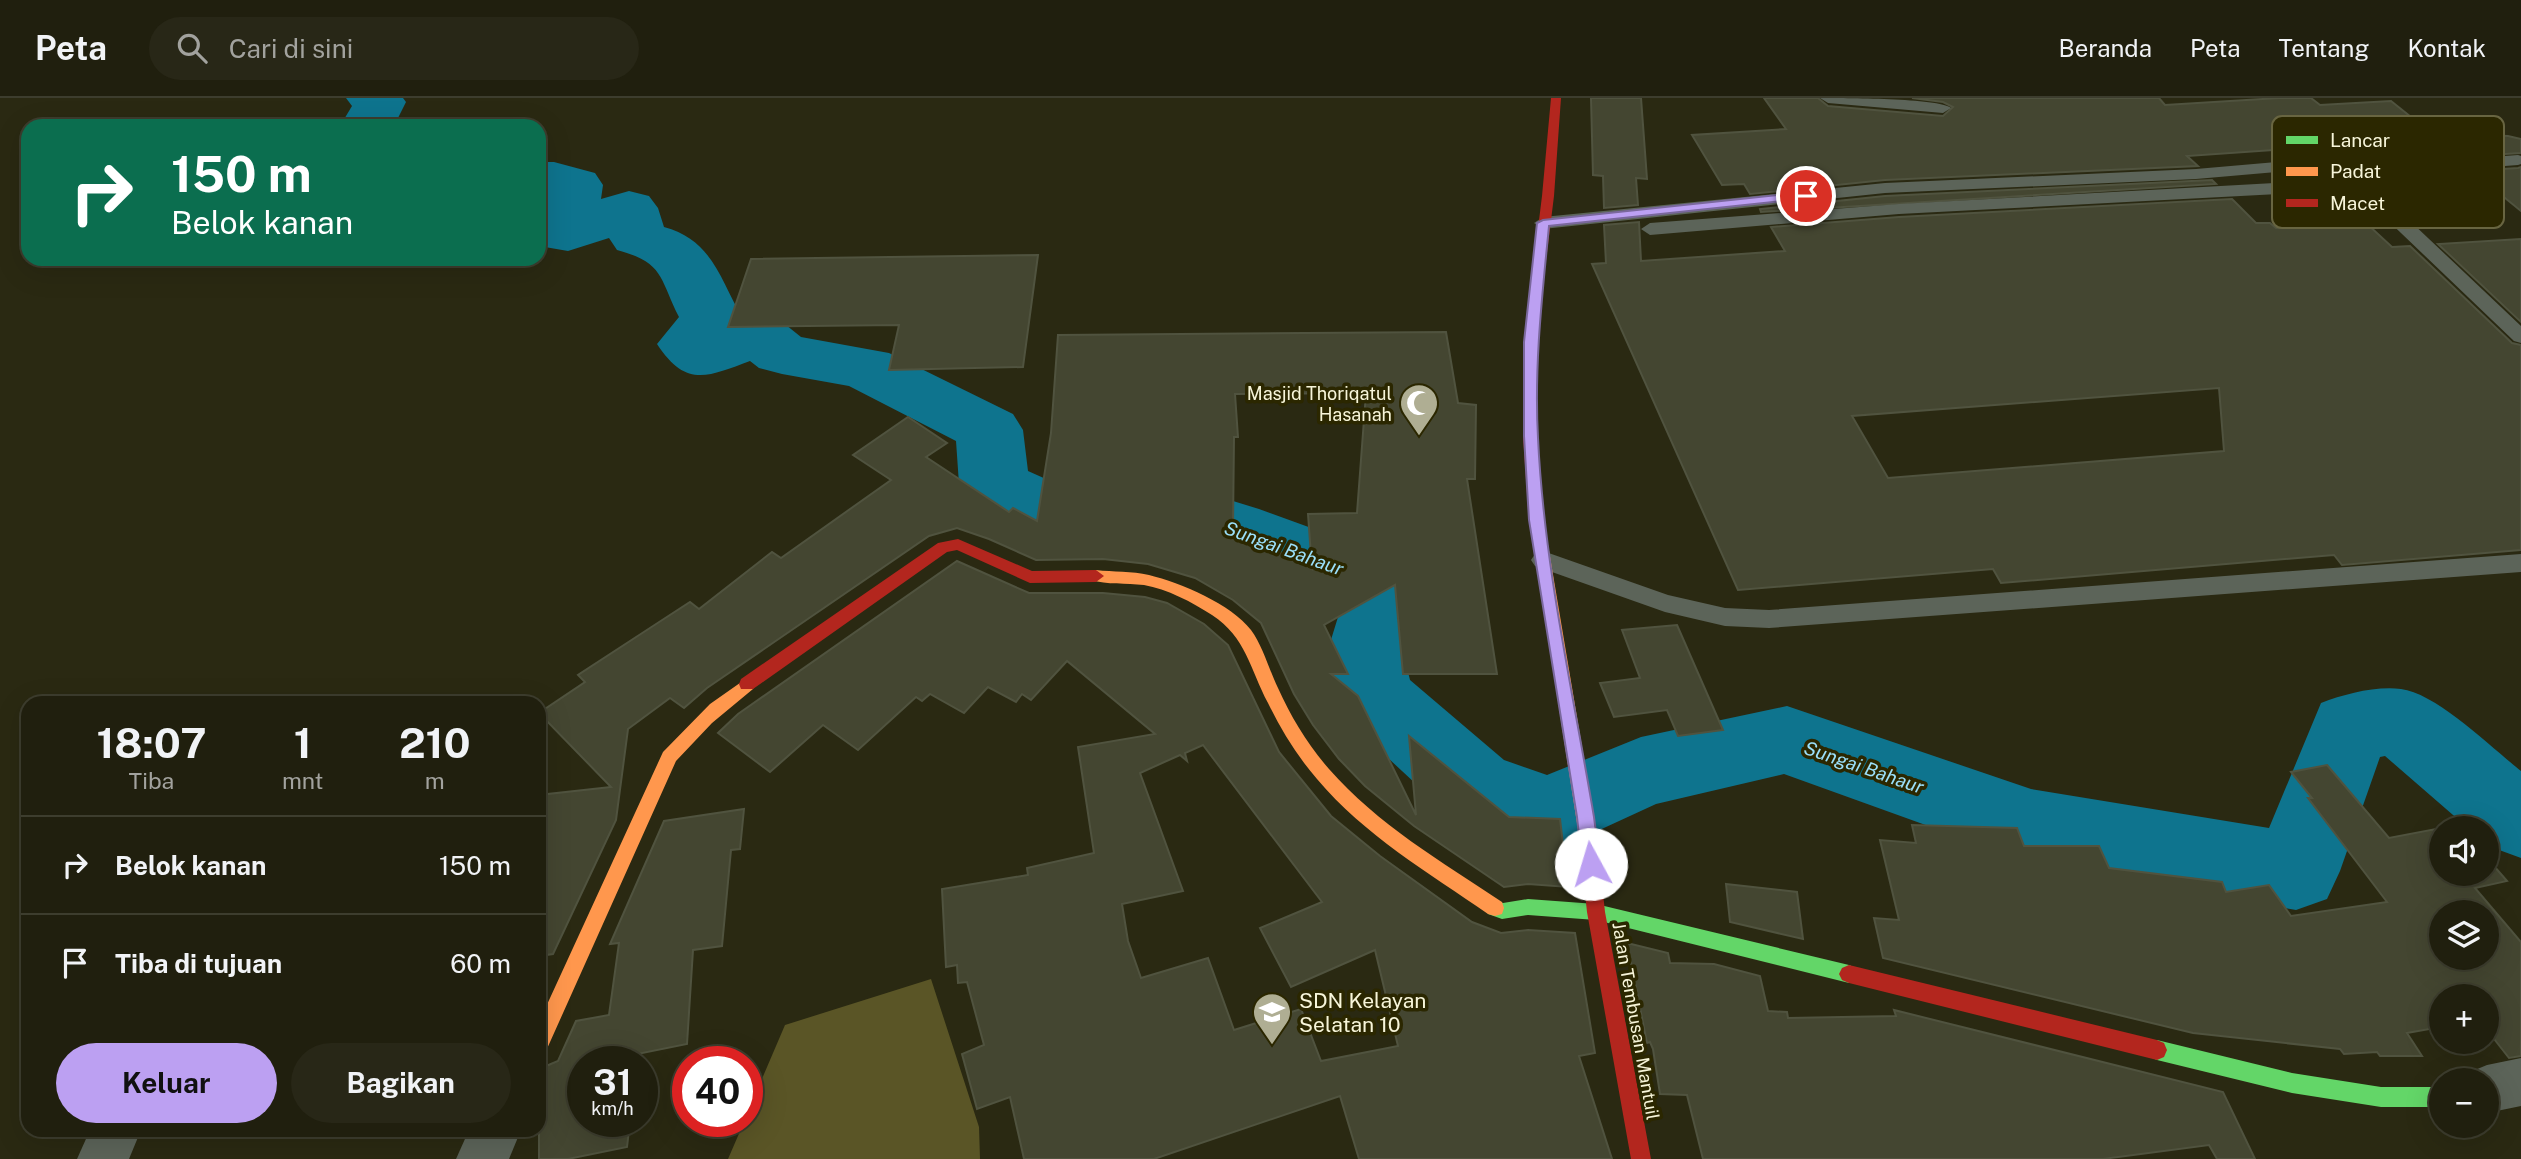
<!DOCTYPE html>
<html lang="id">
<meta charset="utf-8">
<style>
body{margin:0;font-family:"Public Sans",sans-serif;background:#282717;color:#f1f3f6;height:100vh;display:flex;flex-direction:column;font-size:26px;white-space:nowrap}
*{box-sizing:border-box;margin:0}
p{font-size:23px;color:#a2a29e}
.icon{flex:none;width:38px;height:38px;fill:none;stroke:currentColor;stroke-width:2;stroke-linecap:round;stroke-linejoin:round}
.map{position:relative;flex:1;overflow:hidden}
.drawer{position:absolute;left:21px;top:598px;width:525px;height:441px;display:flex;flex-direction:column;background:#201f0e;border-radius:21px;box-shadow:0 7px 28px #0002,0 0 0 2px #3d3d2e}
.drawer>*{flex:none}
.hud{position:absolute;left:21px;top:21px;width:525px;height:147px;border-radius:21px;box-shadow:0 7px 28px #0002,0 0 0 2px #3d3d2e;background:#0b6e4f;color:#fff;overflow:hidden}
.controls{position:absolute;left:2429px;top:718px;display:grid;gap:14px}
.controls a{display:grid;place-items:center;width:70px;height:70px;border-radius:50%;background:#201f0e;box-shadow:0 7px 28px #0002,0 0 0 2px #3d3d2e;font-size:35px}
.speed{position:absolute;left:567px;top:948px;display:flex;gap:14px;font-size:35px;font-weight:700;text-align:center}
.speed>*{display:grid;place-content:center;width:91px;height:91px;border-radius:50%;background:#201f0e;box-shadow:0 7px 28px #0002,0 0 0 2px #3d3d2e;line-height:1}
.speed small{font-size:18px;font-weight:400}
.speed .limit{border:10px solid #d22;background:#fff;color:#111}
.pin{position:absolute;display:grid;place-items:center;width:60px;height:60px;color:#fff;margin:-30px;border:4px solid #fff;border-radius:50%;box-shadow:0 2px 7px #0007}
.me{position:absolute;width:77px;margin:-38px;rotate:354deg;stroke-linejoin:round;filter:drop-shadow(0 0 5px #0008)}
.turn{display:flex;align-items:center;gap:24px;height:147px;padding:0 35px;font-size:32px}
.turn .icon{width:91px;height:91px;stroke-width:2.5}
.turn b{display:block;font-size:49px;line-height:60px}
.eta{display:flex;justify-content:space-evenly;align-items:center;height:119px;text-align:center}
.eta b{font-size:42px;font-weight:700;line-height:49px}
.action{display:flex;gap:14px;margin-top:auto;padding:14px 35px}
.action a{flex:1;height:80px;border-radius:42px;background:#bca0f2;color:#111;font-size:28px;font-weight:700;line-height:80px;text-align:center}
.action a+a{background:#282717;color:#f1f3f6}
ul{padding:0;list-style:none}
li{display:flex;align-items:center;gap:21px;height:98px;padding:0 35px;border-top:2px solid #3d3d2e}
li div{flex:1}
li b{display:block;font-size:26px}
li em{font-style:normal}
header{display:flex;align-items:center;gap:42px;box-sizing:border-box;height:98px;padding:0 35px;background:#201f0e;border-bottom:2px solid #3d3d2e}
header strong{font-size:33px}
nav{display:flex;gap:38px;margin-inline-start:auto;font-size:24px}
.search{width:490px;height:63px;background:#282717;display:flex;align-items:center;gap:18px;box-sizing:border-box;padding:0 24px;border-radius:38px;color:#a2a29e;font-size:26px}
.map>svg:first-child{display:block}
.green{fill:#5a5526}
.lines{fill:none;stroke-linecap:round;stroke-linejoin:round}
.river{fill:#0e748e;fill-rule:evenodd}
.building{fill:#444631;stroke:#50533f;stroke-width:2;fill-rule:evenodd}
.lane{fill:#5c6459;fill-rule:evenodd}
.street{fill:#5c6459;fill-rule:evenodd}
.fast{fill:#63d668;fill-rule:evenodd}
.slow{fill:#ff974d;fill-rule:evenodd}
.jam{fill:#b3261e;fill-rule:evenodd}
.route{fill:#bca0f2;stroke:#7a689d;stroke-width:2}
.labels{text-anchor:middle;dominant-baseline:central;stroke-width:7;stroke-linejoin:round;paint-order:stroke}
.poi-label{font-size:18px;fill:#f7f5d9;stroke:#2b2700;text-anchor:end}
.street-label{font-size:18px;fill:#f7f5d9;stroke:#2b2700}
.water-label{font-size:19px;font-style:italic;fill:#9be0fa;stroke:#2b2700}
.near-poi-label{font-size:21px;fill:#f7f5d9;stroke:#2b2700;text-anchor:start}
.key{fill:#2b2700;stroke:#686541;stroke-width:2}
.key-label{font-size:19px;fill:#f7f5d9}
</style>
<header>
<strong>Peta</strong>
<div class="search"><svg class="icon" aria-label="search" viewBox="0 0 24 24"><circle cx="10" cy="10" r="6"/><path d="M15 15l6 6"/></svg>Cari di sini</div>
<nav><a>Beranda</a><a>Peta</a><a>Tentang</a><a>Kontak</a></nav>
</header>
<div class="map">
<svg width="2521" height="1061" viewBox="0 0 2521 1061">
<rect width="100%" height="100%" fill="#2a2912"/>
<polygon class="green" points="931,881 979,1029 980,1061 728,1061 744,1024 747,1024 747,1016 785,927"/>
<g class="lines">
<g class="river">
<polygon points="346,0 403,0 406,4 394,28 340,28 352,8"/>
<path d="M539,64h15l41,11 8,12 -2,14 28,-8 20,5 9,12 6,19c49,13 56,53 79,92l16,-4 22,6 20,16 88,16 124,61 10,16 5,41 38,17 73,-2 94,15 26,8 113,41 23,15 23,39 -14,52 6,24 94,80 43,15 94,-38 146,-31 244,83 238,39 52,-125c24,-9 54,-17 80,-14 35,4 91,59 120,82v87l-30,-11 -4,-3v-16h-19l-83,-72 -5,1 -40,114 -13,28 -31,11 -265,-47 -247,-89 -128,30 -76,35 -30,11 -106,-40 -98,-91 -12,-23 -8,-40 16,-52 -22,-16 -98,-37 -83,-15 -81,3 -25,-7 -64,-31 -10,-17 -3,-43 -107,-55 -67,-12 -23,-6 -9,-7c-43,16 -64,27 -93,-17l22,-27c-20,-39 -14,-54 -62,-67l-8,-12 -41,13 -29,-5z"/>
</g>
</g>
<g class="building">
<polygon points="1591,0 1641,0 1647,81 1636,80 1638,107 1604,110 1603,78 1593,77"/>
<polygon points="1764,0 1818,0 1828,8 1943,18 1953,9 1943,4 1912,0 2159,0 2165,7 2279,0 2311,0 2320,7 2391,3 2431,35 2508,38 2521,41 2521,55 2455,59 2433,41 2187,58 2198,68 1885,82 1750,96 1744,86 1722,87 1692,37 1786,31"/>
<polygon points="2521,69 2521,113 2472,73 2518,70"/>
<polygon points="2212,82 2216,86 1761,114 1760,111 1885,98"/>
<path d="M2232,101l24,24h14l6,5 89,-6 27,25 18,-1 102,97 9,2v205l-179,15 -8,-10 -333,28 -8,-14 -255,21 -146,-326 14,-1 -2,-38 35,-3 2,39 144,-10 -14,-24 128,-10zM2219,290l5,63 -336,27 -36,-62z"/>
<polygon points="2521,141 2521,224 2438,146"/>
<polygon points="1038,157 1023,269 889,272 899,227 728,229 751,161"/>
<path d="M1446,234l12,71 18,2 -1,74h-8l30,195h-94l-8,-89 -71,40 24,49h-17l27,22 58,119 -7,-79 100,81 51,2 8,68 -40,-3 -24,3 -90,-61 -49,-40 -26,-27 -26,-34 -19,-31 -33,-71 -28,-23 -38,-22 -47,-14 -45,-5 -67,1 -47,-21 -32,-11 -28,8 -222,152 -23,20 -14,-10 -42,31 -12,91 -63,134 -14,2v-161l72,-8 -72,-74 46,-31 -7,-7 75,-49 37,-24 9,7 73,-57 9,6 110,-78 -38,-25 55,-38 39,26 -21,14 83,55 4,-4 24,13 14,-88 7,-98zM1366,295l-9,120 -49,1 4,55 -79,-42 1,-90h4l-3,-43z"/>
<path d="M957,463l72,32h74l42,4 22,6 37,21 24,21 51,107 52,64 49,40 92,66 29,11 27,-3 47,3 20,120 -16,3 33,103h-253l-19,-63 -186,63h-130l-14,-62 -33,12 -15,-55 22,-9 -17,-63 -9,1 -1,-18 -11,2 -4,-78 86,-14 -1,-7 67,-15 -16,-106 77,-13 -88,-73 -36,39 -9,-6 -6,8 -28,-15 -24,26 -34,-19 -8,7 -6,-4 -58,53 -35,-25 -53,47 -52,-39 20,-19zM1203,647l119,157 -62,26 31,59 84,-37 23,96 -77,15 -20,-52 -67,21 -26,-72 -67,20 -13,-37 -6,-37 61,-13 -43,-118 40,-18 7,6 -2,-8z"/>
<polygon points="1677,527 1723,632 1678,638 1667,612 1614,619 1600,585 1640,580 1622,532"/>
<path d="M2327,667l62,73 68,-13 3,3h-19v45h46v-15l20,23 -32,7 46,54v114l-12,2 -22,-28v-34h-46v31l-34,6 15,23h-42l-3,-4 -33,2 -4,-5 -147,-16 -310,-75 -9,-40 25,2 -19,-80 36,3 -4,-18 105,3 7,18h75l10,22 113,14 4,10 43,-7 22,31 96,-14 -79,-104h4l-21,-26zM2441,814h46v45h-46z"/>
<polygon points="744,711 740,751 731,752 722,848 693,852 687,946 637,956 636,964 583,964 583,1024 630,1024 627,1049 568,1061 539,1061 539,971 558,963 576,923 609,917 619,845 610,846 664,723"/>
<polygon points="1726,786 1797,794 1803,841 1730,824"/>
<polygon points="1627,845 1668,855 1670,865 1714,866 1760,878 1768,913 1787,914 1788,920 1896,918 1894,912 2223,994 2255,1061 2217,1061 2209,1047 2103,1061 1703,1061 1687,997 1660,996 1653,951 1650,944 1647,945"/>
</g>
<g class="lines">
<g class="lane">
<path d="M1820,0c22,0 119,0 131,10l-8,5 -115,-10z"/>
<polygon points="2518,57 2521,58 2521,66 2518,67 2386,77 2372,87 2521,228 2521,245 2514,243 2356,92 1899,116 1650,137 1641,131 1650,125 1899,106 2346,81 2341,76 2348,71 2336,69 2196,81 1885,95 1543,131 1534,125 1543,119 1885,85 2196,71 2336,59 2382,67"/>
<polygon points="1543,453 1668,497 1725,510 1769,512 2521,456 2521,474 1769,530 1725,528 1665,514 1535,468 1531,462 1535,456"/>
</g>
<g class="street">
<polygon points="2521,960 2521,1008 2487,1015 2487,982 2466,982 2470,974 2487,967"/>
<polygon points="90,1032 141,1032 129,1061 77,1061"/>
<polygon points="469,1032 521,1032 509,1061 456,1061"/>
</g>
<g class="fast">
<polygon points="1528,801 1596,806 1849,867 1856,870 1859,876 1856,882 1849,885 1596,822 1528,817 1502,821 1488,816 1486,810 1488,804 1495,802 1503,805"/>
<polygon points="2157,942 2292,975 2381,989 2441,989 2441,1009 2381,1009 2292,995 2157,962 2150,959 2147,952 2150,945"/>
</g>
<g class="slow">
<polygon points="1535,406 1542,411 1597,738 1594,743 1588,746 1582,743 1579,738 1528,411"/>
<path d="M1096,472c17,2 36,1 53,5 32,8 82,29 102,55 12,16 18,40 27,58 13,29 30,57 51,81 48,55 113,93 173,133l2,6 -2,6 -7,2 -7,-2c-59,-41 -124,-79 -171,-135 -20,-23 -36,-49 -49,-76 -18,-34 -22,-66 -56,-88 -20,-13 -45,-26 -68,-30 -18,-2 -37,0 -53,-5l-3,-4z"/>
<polygon points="747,580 753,581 755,586 753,591 712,625 676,663 546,953 539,956 539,924 663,654 710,606"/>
</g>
<g class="jam">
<polygon points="1551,0 1561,0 1554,98 1536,244 1537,338 1542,411 1535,416 1528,411 1523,338 1524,244 1542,98"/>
<polygon points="958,441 1032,473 1096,472 1104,478 1096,484 1030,485 957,452 947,454 753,591 741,591 739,586 741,581 938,445"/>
<polygon points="1588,730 1594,733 1597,738 1605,814 1651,1061 1631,1061 1587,814 1579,738 1582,733"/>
<polygon points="1849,867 2157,942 2164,945 2167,952 2164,959 2157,962 1849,885 1842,882 1839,876 1842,870"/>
</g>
</g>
<path class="route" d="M1806,94l6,4 -2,2 -261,28c-7,71 -15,141 -11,212 6,128 35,254 56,379l6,47 -3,6 -6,3 -7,-3 -2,-6 -5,-47 -48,-297 -5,-84v-94l13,-119 6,-3z"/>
<defs>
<symbol id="mosque-pin" viewBox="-11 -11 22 30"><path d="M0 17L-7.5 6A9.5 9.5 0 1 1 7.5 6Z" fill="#afae93" stroke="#2b2700"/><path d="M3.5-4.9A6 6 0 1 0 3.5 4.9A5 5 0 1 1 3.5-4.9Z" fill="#fff"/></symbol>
<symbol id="school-pin" viewBox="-11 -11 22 30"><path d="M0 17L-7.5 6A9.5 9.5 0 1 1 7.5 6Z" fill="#afae93" stroke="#2b2700"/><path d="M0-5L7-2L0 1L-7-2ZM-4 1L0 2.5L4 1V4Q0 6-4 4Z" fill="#fff"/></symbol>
</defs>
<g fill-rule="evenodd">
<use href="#mosque-pin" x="1397" y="283" width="44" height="60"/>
<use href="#school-pin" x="1250" y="892" width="44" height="60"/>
</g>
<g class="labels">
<g class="poi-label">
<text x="1392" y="295">Masjid Thoriqatul<tspan x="1392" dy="21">Hasanah</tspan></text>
</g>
<g class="street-label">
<text transform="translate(1636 923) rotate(80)">Jalan Tembusan Mantuil</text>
</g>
<g class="water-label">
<text transform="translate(1284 450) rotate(20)">Sungai Bahaur</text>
<text transform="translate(1864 669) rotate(19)">Sungai Bahaur</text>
</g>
<g class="near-poi-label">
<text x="1299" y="902">SDN Kelayan<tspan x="1299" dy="24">Selatan 10</tspan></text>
</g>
</g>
<rect x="2272" y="18" width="232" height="112" rx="10" class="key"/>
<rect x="2286" y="38" width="32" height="8" fill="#63d668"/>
<rect x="2286" y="69" width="32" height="9" fill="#ff974d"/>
<rect x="2286" y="101" width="32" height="8" fill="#b3261e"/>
<g class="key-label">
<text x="2330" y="49">Lancar</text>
<text x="2330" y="80">Padat</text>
<text x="2330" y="112">Macet</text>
</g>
</svg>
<div class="controls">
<a><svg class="icon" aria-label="sound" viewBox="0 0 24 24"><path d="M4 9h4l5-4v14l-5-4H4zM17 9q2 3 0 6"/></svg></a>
<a><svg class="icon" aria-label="layers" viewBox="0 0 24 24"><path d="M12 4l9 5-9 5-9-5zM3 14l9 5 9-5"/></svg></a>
<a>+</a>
<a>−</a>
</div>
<div class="speed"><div>31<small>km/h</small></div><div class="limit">40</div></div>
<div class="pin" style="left:1806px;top:98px;background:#d93025"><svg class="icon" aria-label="arrive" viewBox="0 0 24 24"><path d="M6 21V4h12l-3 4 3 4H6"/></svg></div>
<svg class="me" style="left:1591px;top:766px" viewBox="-20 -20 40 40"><circle r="19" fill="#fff"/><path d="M0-13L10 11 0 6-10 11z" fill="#bca0f2"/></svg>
<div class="hud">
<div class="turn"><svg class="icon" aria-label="right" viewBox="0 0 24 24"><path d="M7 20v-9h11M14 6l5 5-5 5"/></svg><div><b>150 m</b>Belok kanan</div></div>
</div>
<section class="drawer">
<div class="eta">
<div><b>18:07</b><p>Tiba</p></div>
<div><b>1</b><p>mnt</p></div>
<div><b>210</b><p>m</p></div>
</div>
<ul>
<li><svg class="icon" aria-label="right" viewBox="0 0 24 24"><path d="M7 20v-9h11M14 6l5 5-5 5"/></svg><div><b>Belok kanan</b></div><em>150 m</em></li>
<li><svg class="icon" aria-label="arrive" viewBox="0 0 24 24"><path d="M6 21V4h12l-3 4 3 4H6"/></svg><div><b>Tiba di tujuan</b></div><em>60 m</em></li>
</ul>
<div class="action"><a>Keluar</a><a>Bagikan</a></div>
</section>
</div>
